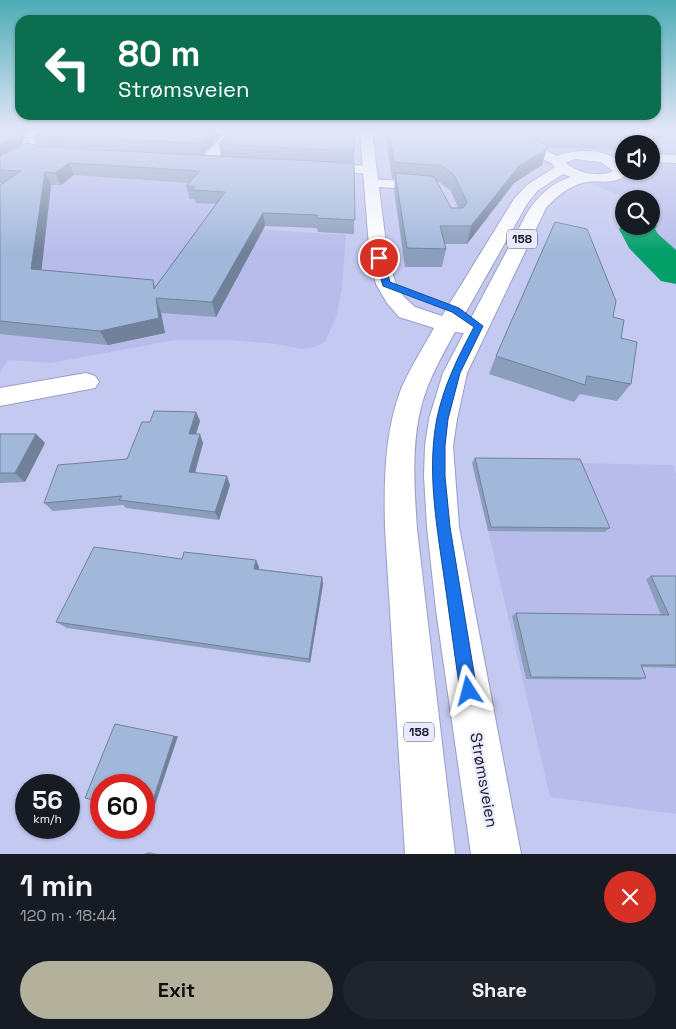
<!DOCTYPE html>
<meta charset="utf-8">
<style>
body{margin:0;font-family:"Space Grotesk",sans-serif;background:#20242c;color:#f1f3f6;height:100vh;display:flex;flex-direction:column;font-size:19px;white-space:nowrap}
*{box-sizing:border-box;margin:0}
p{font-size:16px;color:#9ea1a6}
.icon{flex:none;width:28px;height:28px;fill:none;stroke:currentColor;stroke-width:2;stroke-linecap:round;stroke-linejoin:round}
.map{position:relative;height:854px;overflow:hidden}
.side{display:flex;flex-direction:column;background:#171b24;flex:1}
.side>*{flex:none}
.banner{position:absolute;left:15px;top:15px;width:646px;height:105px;border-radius:15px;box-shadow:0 1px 4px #0004;background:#0b6e4f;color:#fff;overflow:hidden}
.controls{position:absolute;left:615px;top:135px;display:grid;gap:10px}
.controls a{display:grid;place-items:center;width:45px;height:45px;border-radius:50%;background:#171b24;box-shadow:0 1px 4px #0004;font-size:25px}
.speed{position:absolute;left:15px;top:774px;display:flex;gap:10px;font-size:25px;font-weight:700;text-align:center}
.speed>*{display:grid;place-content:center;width:65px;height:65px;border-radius:50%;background:#171b24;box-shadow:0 1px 4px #0004;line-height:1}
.speed small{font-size:12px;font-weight:400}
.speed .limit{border:8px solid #d22;background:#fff;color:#111}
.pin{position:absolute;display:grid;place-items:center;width:42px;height:42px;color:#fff;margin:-21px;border:2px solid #fff;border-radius:50%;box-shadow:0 1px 5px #0007}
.me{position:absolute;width:55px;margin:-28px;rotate:351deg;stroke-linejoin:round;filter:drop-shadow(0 0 4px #0008)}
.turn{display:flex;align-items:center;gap:18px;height:105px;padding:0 20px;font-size:22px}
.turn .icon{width:65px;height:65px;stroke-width:2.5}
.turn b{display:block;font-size:35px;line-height:42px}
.round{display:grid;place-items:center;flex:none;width:52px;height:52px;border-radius:26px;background:#20242c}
.headline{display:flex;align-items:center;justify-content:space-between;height:85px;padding:0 20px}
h1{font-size:30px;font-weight:700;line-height:38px}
.primary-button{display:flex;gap:10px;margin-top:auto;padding:10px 20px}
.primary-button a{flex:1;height:58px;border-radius:30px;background:#b3b09b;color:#111;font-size:20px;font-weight:700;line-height:58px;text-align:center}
.primary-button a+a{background:#20242c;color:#f1f3f6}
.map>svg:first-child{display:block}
.built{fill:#b7bceb;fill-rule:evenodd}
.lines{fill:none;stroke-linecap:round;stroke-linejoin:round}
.river{fill:#029f68;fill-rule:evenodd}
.minor-casing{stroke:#9a9ec5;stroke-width:2}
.major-casing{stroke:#9a9ec5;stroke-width:2}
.minor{fill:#fff;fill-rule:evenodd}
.major{fill:#fff;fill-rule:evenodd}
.wall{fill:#8b9ebc;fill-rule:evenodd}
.shaded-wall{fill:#718199}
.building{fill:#a2b8db;stroke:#718199;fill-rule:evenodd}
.route{fill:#1a73e8;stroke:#114b97}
.labels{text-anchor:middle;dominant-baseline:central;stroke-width:4.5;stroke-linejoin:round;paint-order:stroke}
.shield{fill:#e9ebfc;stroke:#575867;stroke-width:1}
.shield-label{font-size:12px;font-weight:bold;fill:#181927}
.near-street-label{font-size:16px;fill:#181927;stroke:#e9ebfc}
</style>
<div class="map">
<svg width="676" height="854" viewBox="0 0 676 854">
<rect width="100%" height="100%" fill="#c4c9f1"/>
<g class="built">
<path d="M493,132h183v138l-42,-41 4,-3h13v-9l8,-5 -8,-4v-9h-23l-83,-35 -6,-6zM624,144h27v27h-27z"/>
<polygon points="194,169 254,229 346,235 342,288 337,315 325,342 315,347 303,349 276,344 231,340 175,340 51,363 8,360 0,373 0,174"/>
<polygon points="472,461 673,465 676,474 676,814 550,797"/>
</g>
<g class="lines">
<polygon class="river" points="652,218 657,226 655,229 658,234 676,250 676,284 661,281 629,248 619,229 624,222 624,226 651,226"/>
<defs>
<g id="minor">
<polygon points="26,132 34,132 36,146 62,149 69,153 62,157 26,152 23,143"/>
<polygon points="226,132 239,132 212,164 202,164 200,161 202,158"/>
<polygon points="503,132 517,132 540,148 564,159 566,162 559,166 530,154"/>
<polygon points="317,163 370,166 377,170 370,174 312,170 310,167"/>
<polygon points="371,179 432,183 437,184 439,187 437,190 432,191 366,186 364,183 366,180"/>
<polygon points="86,373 95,376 99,382 95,388 0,406 0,388"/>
</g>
<g id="major">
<path d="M360,132h12l16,127 8,25 7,12 12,11 27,9 72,-117 13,-14 28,-18 -3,-3 3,-7c20,-9 53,-9 69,8v6l4,1c-10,14 -27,8 -42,10 -16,3 -29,14 -40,26l-79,165 -10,46 -4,27 6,81 62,327h-50l-35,-244 -9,-83 -3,-51 1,-30 4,-27 14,-46 21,-40 -9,-1c-10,18 -20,36 -28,56 -17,45 -13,94 -10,141l38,325h-50l-20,-325c-1,-47 -1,-95 16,-140 9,-21 22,-41 33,-61l-35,-11 -12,-14 -11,-19 -6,-25zM574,159l27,3 12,9c-13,7 -36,2 -47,-8zM563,174l8,3c-20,6 -33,19 -44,36l-57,107 -8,-1 65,-115 10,-13z"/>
<polygon points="651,154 676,155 676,163 651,162"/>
</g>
</defs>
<use href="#minor" class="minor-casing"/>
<use href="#major" class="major-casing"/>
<use href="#minor" class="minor"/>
<use href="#major" class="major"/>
</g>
<g class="wall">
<path d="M0,132l22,14 20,1h6l-9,-3 -6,-12h190l-21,23 19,1 -2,-12 135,7v83l-36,-2 -1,-4 -52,-2 -49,91 -55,-4 4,20 -57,12 -108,-11v-149l4,-2h-4zM74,175l115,8 -3,3 4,13h5l1,4 20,1 -61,83 -2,-7 -112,-10 10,-85h10z"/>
<path d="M385,132h274l5,4 -8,15h-5v-7h-27v6l-77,-2 -5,17 -28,18 -47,61h-22l1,5 -4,18h-37l-11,-77 1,-11h-3zM437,182h2l12,9 7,17h-7z"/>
<polygon points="613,317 621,338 631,384 617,401 580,394 574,402 489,374 496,356"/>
<polygon points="196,412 200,421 196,434 203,443 195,473 230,485 219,520 126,508 123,505 53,511 44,503 127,459 150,422"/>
<polygon points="0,434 36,434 45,443 25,482 0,483"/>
<polygon points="475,458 610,528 605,532 488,531 472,463"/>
<polygon points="182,559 259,567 259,569 322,577 323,584 310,663 67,628 56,622"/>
<polygon points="651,576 676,576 676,668 642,667 646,678 639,680 526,679 512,616 516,613 661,615 646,579"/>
<polygon points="149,852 158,854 143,854"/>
</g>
<g class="shaded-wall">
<polygon points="17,132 25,132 22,147 0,159 0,144"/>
<polygon points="210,132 223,132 202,155 200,143"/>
<polygon points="547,149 542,165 514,183 467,244 471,226 519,166"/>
<polygon points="69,163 74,175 61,185 55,173"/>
<polygon points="45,172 51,185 40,284 31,269"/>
<polygon points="263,213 265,226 216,317 212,302"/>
<polygon points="156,298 161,313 165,333 108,345 100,331"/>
<polygon points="196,412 200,421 193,443 189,434"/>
<polygon points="36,434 45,443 25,482 15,473"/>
<polygon points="200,434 203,443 193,480 189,472"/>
<polygon points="227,476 230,485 219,520 215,512"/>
<polygon points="256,560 259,567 257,576 254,569"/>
<polygon points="322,577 323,584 310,663 309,659"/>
<polygon points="174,736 178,736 153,811 149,812"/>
</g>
<g class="building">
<polygon points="0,132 17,132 16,135 0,144"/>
<polygon points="33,132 210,132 200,143 43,136"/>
<polygon points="229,132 354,132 354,151 219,144"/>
<polygon points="389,132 524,132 534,140 547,145 547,149 519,166 471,226 440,226 446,249 407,248 395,173 431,176 435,178 451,208 463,208 467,202 454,175 442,166 394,162"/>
<polygon points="549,132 659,132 664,136 550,133"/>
<path d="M27,143l15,4 312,16 1,57 -38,-2v-3l-54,-2 -51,89 -56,-4 3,20 -59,13 -100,-10v-136l21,-14 -21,-1v-14zM69,163l131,8 -14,15 9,1 -3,3 33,2 -71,97 -1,-9 -122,-11 14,-97 10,1z"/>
<polygon points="555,222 587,229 616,301 613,317 624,320 621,338 637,342 631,384 587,376 585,385 496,356"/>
<polygon points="154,411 196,412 189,434 200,434 189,472 227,476 215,512 119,500 122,496 44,503 58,465 127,459 142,422 150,422"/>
<polygon points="0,434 36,434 15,473 0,473"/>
<polygon points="475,458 580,459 610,528 491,527"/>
<polygon points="94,547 182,559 184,552 256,560 254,569 322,577 309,659 56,622"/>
<polygon points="651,576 676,576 676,665 641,665 646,678 531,677 516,613 669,615"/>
<polygon points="115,724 174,736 149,812 144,811 144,785 101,785 101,802 85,798"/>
</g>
<linearGradient id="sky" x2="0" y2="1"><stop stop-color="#4cacb5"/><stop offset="0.52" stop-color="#e4e7f9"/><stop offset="1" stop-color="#e4e7f9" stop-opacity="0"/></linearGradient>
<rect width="676" height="252" fill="url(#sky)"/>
<path class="route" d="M379,256l4,2 7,24 69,26 24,18 -23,47 -12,46 -3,27v30l5,51 27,164 -2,6 -6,3 -6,-3 -3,-6c-6,-40 -11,-80 -17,-121 -7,-49 -16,-102 -6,-152 7,-33 21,-61 37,-91l-22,-15 -69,-26 -8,-28z"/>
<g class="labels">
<g class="shield">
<rect x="507" y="229.5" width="30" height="19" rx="4"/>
<rect x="404" y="722.5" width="30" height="19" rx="4"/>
</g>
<g class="shield-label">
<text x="522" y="239">158</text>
<text x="419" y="732">158</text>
</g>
<g class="near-street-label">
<text transform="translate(484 780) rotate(80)">Strømsveien</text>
</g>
</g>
</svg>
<div class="controls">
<a><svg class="icon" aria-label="sound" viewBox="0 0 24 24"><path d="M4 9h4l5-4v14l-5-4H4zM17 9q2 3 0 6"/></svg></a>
<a><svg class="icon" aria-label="search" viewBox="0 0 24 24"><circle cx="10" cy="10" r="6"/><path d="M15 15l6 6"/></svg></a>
</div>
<div class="speed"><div>56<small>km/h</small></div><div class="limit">60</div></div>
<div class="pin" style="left:379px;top:258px;background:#d93025"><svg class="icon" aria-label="arrive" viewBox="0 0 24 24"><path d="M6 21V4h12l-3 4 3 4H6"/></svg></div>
<svg class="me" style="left:469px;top:691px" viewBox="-20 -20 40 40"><path d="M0-17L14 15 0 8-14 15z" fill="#1a73e8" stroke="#fff" stroke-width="4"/></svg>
<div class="banner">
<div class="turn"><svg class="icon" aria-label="left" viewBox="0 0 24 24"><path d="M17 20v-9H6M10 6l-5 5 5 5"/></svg><div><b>80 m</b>Strømsveien</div></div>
</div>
</div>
<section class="side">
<div class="headline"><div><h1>1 min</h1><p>120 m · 18:44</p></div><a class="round" style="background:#d93025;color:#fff"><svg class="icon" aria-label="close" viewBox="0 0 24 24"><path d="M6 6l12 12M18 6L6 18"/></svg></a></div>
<div class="primary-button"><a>Exit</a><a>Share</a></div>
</section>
